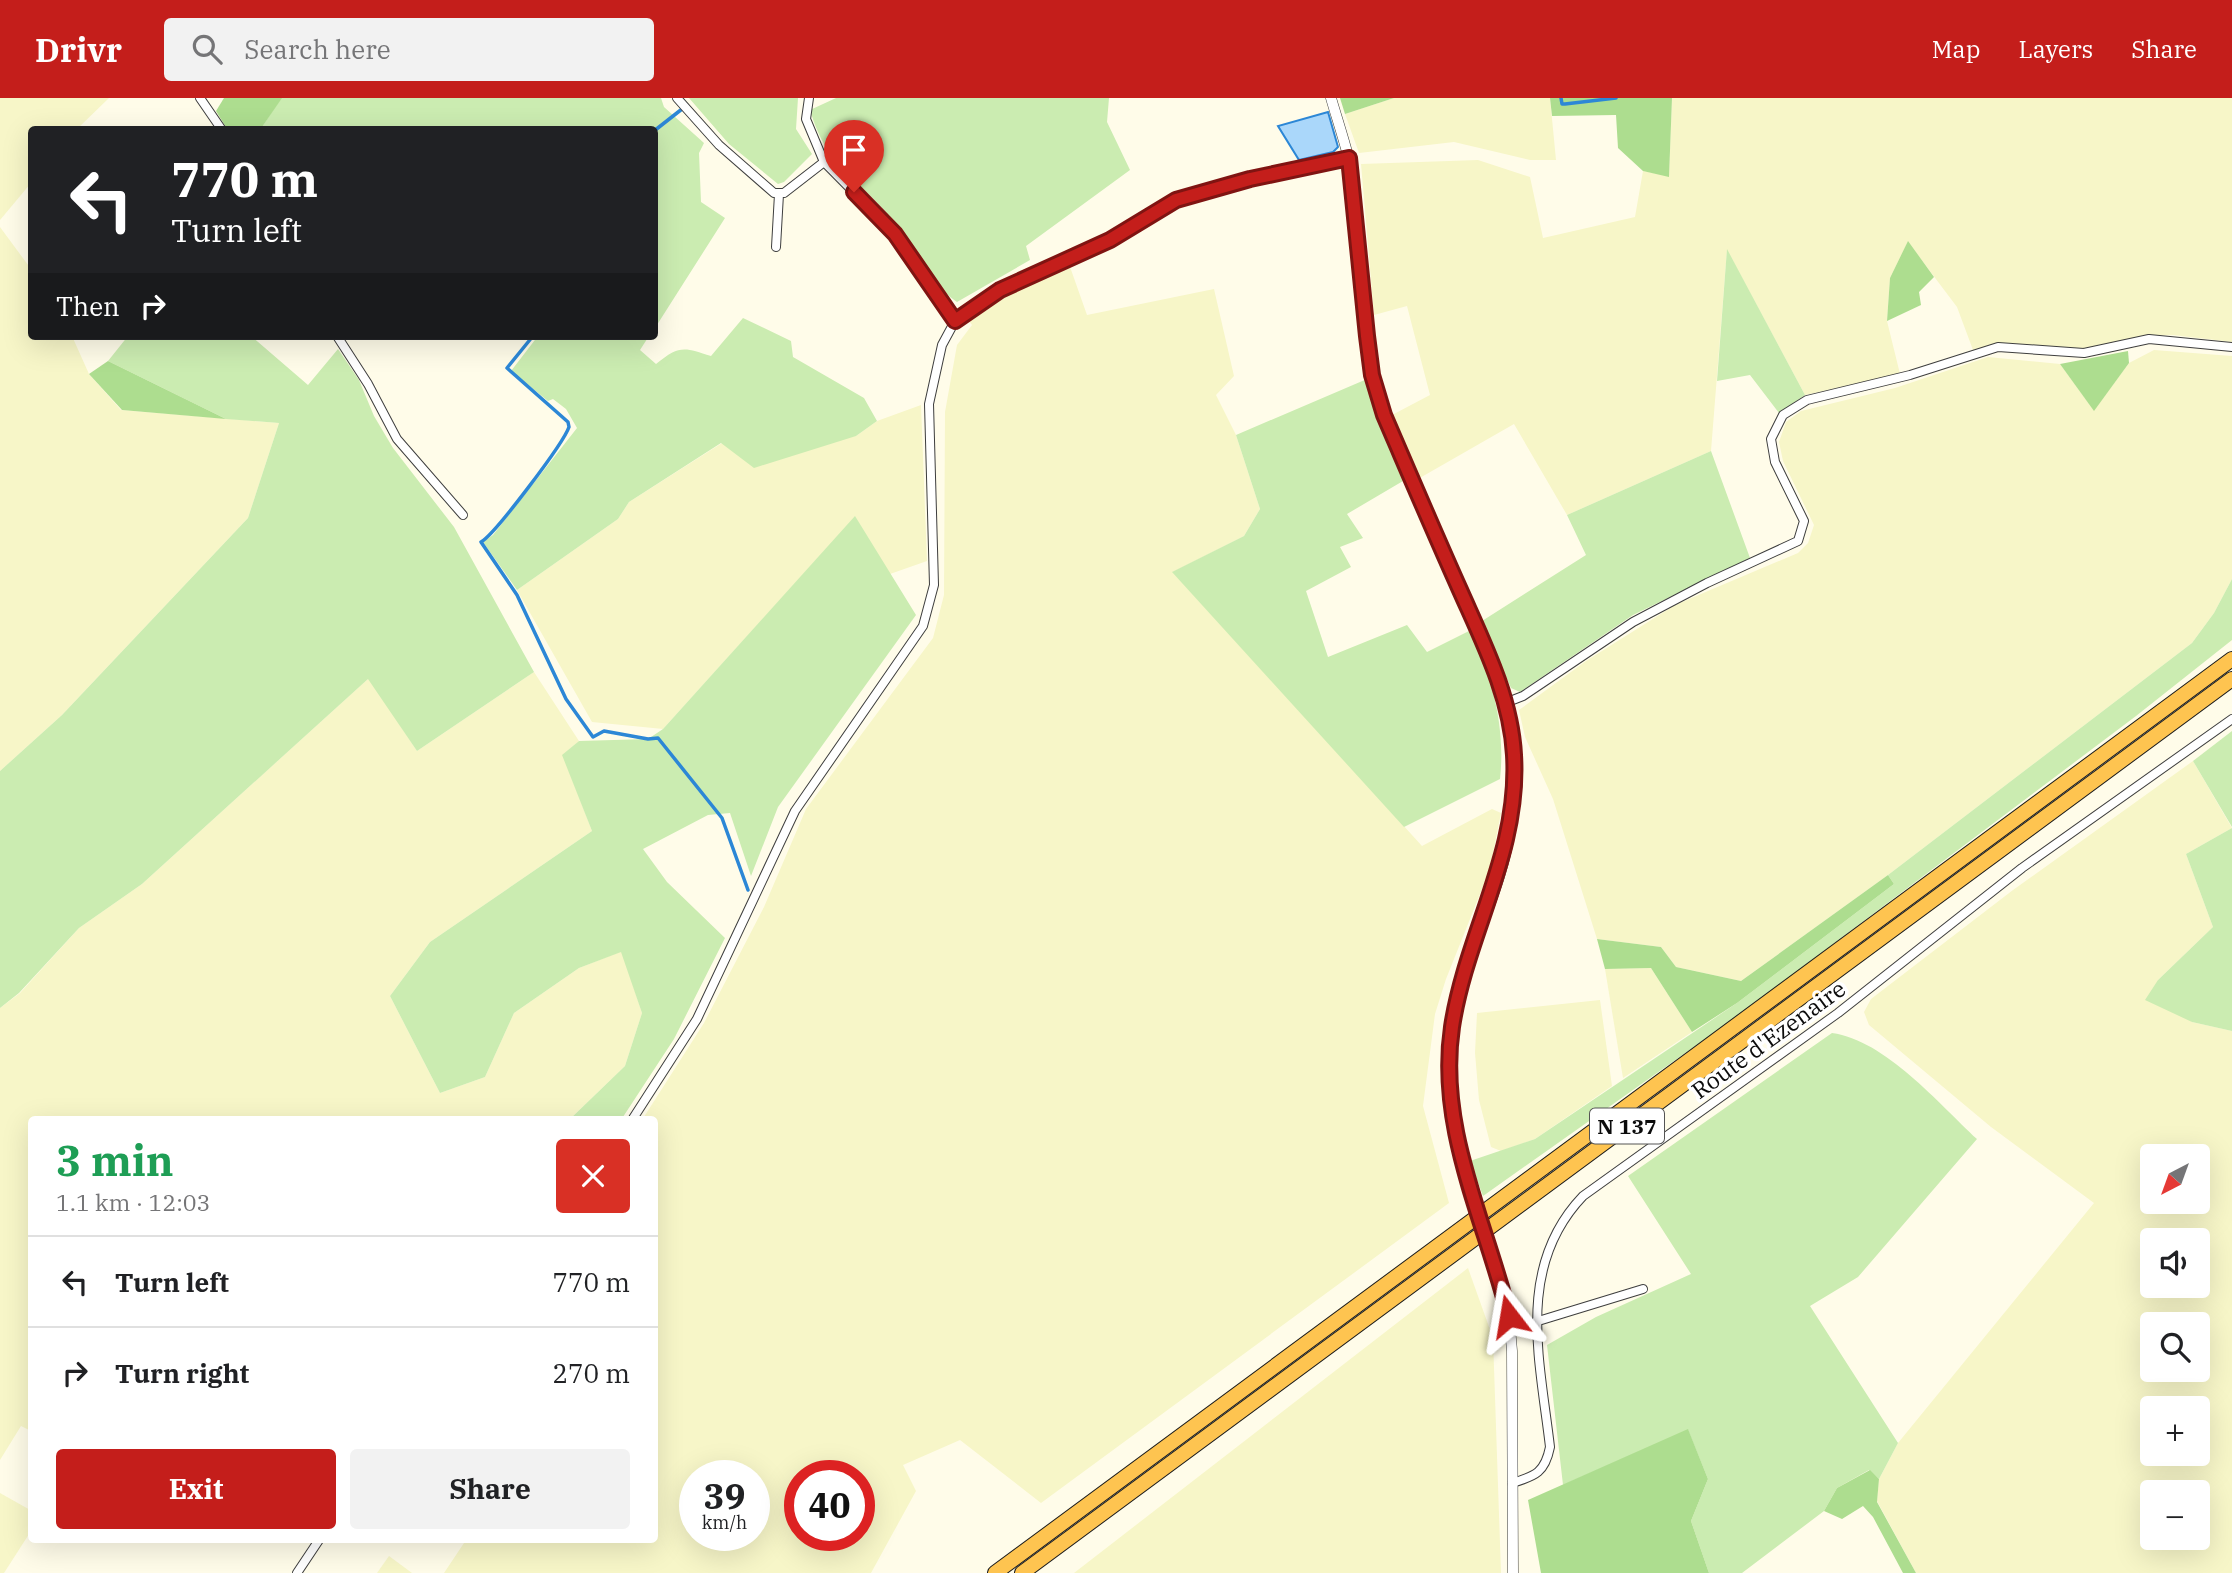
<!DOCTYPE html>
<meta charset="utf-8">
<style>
body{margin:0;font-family:"IBM Plex Serif",serif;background:#f2f2f2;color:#202124;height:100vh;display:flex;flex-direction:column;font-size:26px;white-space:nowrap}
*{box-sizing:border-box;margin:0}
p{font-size:23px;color:#757577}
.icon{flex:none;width:38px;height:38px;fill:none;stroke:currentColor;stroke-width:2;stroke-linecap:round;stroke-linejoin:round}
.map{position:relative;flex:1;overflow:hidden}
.side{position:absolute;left:28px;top:1018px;width:630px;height:427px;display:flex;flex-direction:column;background:#fff;border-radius:7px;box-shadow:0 7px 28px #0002}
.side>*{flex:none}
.hud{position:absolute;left:28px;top:28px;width:630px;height:214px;border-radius:7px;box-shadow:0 7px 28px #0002;background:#202124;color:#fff;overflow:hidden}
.needle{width:46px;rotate:221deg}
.buttons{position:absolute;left:2140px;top:1046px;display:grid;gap:14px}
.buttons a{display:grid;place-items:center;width:70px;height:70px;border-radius:7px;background:#fff;box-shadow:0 7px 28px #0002;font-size:35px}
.speed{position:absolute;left:679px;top:1362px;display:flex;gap:14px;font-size:35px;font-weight:700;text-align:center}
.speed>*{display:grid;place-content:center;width:91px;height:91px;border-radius:50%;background:#fff;box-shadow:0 7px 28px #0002;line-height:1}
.speed small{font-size:18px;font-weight:400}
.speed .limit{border:10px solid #d22;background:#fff;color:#111}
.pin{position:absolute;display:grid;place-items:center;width:60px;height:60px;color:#fff;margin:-72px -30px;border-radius:50% 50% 50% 0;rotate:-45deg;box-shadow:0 0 7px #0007}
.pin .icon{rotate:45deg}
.me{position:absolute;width:77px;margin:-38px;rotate:346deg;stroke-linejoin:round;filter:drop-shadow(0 0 5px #0008)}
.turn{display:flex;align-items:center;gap:24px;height:147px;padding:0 28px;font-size:32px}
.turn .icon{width:91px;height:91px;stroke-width:2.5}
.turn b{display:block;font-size:49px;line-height:60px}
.then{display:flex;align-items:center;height:66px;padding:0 28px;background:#0003;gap:14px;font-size:26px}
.round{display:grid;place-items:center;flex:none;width:74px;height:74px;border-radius:7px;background:#f2f2f2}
.headline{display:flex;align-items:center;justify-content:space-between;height:119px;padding:0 28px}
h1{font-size:42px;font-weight:700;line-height:52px;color:#1e9e55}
.action{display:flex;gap:14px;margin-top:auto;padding:14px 28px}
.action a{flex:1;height:80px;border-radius:7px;background:#c41e1b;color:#fff;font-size:28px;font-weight:700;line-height:80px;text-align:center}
.action a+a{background:#f2f2f2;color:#202124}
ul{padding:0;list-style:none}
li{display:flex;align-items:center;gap:21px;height:91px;padding:0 28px;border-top:2px solid #e0e0e0}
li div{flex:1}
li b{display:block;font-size:26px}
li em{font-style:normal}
header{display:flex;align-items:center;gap:42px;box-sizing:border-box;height:98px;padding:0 35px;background:#c41e1b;color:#fff}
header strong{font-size:33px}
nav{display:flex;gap:38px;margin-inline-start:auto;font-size:24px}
.search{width:490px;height:63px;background:#f2f2f2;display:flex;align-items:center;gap:18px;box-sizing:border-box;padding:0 24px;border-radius:7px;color:#757577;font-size:26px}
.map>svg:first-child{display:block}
.farmland{fill:#f7f6c8;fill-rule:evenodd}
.green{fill:#cbecb1}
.forest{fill:#addd8f}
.water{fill:#aad7fa;stroke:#2c87d6;stroke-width:2}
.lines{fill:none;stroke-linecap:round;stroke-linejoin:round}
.stream{stroke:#2c87d6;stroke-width:3.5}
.minor-casing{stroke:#3e3e3e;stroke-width:10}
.tertiary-casing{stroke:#3e3e3e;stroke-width:11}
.trunk-casing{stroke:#1c1c1c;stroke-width:16}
.minor{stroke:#fff;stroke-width:8}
.tertiary{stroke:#fff;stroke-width:10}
.trunk{stroke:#fec450;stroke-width:14}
.tertiary-bridge-casing{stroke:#3e3e3e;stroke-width:11;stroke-linecap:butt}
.tertiary-bridge{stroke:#fff;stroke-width:10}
.route-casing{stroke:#7f1412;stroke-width:18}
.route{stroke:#c41e1b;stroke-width:12}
.labels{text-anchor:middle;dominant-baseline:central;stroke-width:7;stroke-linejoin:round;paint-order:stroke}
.shield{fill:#fff;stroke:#545454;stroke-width:2}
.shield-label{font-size:21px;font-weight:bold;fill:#0b0b0b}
.street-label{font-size:23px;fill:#0b0b0b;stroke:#fff}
</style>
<header>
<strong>Drivr</strong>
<div class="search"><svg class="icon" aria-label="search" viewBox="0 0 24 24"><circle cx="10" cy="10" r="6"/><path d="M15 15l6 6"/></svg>Search here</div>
<nav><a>Map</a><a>Layers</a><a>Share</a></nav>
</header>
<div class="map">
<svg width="2232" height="1475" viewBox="0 0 2232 1475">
<rect width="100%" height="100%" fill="#fffce9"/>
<g class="farmland">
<polygon points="0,0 109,0 77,31 32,32 31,85 0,122"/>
<polygon points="1394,0 1550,0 1556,62 1530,62 1454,44 1359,55 1345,16"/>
<polygon points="1672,0 2232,0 2232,244 2173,237 2143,238 2087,251 2006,245 1973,252 1957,209 1908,144 1890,180 1887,223 1900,276 1805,297 1727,152 1711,353 1567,417 1514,326 1418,381 1392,317 1430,297 1407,208 1374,217 1361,66 1478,62 1530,79 1543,140 1635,119 1643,73 1669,78"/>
<polygon points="0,129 31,171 32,238 72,238 89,276 121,312 279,325 248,420 62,617 0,673"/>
<path d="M1069,166l18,51 127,-26 20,87 -18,19 20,40 24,74 -16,27 -71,36 249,274 70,-37 9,4 -11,56 -44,110 -11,35 -12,92 26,97 -408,300 -81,-63 -57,25 13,26 -45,82h-427l22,-33h188v-420h-12l62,-97 60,-116 42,-98 127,-171 11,-43 1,-183 12,-67 15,-20 -4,-5 11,-10 40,-24zM695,1377h59v60h-59zM800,1377h59v60h-59z"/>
<polygon points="2154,252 2232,258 2232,481 2214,515 2192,545 1888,777 1741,883 1676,869 1661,849 1597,841 1553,701 1525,639 1519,612 1586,563 1675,507 1798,455 1808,445 1814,427 1783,363 1779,344 1786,324 1801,313 1895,290 1988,259 2060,266 2094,312 2129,265"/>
<polygon points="921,307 927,463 890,476 855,419 663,631 592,624 517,492 618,421 629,404 722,345 856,338 877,323"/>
<polygon points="534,574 579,643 563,657 592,733 430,844 390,898 440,995 485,979 514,915 579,870 622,853 642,915 625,968 569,1022 32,1022 31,1333 21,1328 0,1362 0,910 20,895 79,830 142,786 369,580 417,653"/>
<path d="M2193,663l39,67 -46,26 27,73 -55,53 34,42 40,9v542h-316l-39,-72 2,-22 19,-36 196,-240 -103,-76 -122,-102 -5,-13 7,-13 142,-109zM2152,1059h46v45h-46zM2152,1143h46v45h-46zM2152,1227h46v45h-46zM2152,1311h46v45h-46zM2152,1395h46v45h-46z"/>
<polygon points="1651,870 1692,934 1623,980 1605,871"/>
<polygon points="1600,902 1612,988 1535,1041 1501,1053 1491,1049 1479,1002 1475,955 1477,915"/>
<polygon points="1468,1170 1493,1240 1501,1475 1074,1475"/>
<polygon points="0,1395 32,1413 31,1433 4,1475 0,1475"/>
<polygon points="389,1458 412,1475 377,1475"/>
</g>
<g class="green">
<polygon points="281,0 661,0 664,9 704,45 699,55 701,104 725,120 655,230 654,32 260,32"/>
<polygon points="689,0 798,0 796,31 812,56 784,84 778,86 729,46"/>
<path d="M836,0h273l-2,24 23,48 -104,76 4,14 -73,42c-29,-19 -41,-54 -63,-80 -35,-45 -66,-51 -84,-112z"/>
<polygon points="1727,151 1805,297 1779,315 1750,277 1717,283"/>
<path d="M743,220l48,23 2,16 71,41 13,23 -21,15 -102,32 -33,-25 -92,59 -11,17 -101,71 -34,-48 10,-7 84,-107 -11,-19 -13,-10 -5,2 -37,-30 27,-35h111l-9,14 16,14c23,-19 28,-17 55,-8z"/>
<polygon points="128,238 251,238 308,287 338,251 359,282 374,318 393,350 454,429 534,574 417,653 368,581 142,786 79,830 19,895 0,910 0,673 62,617 248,420 279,325 226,321 108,263"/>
<path d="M1367,281l36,102 -56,33 16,24 -23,9 11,20 -45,24 22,66 79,-32 20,27 46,-23c18,51 33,95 27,150l-96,48 -232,-255 72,-36 16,-27 -24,-74z"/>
<polygon points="1711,353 1750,460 1633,517 1520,594 1511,590 1482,523 1586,457 1567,417"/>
<polygon points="855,418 916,517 778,709 751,778 730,715 708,717 643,751 667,784 725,840 674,941 621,1022 569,1022 625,968 642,915 621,854 579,870 514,915 485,979 440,995 390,898 430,844 592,733 562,657 579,643 648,641 663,631"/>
<polygon points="2232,481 2232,542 2136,618 1732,922 1483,1098 1470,1063 1535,1041 1737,905 1894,786 1888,777 2192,545 2214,515"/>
<polygon points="2232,633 2232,729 2193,663"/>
<polygon points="2232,730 2232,933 2192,924 2145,902 2158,882 2213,829 2186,756"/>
<path d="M1832,935c53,7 107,71 145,106l-119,138 -48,29 88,137 -19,36 -10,-9 -32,18 -13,23 -82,62h-33l-18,-52 17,-42 -20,-49 -125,55 -16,-140 49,-28 95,-43 -63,-98z"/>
</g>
<g class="forest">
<polygon points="224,0 282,0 260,32 227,31 216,13"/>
<polygon points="1340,0 1394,0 1345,16"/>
<polygon points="1550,0 1672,0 1669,79 1643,73 1618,50 1616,17 1552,18"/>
<polygon points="1908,143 1934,179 1919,194 1921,207 1887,223 1890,180"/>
<polygon points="2128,253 2129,265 2094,313 2060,266"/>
<polygon points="108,263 226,321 122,312 89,276"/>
<polygon points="1888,777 1894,786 1737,905 1692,934 1651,870 1605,871 1597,841 1661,849 1676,869 1741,883"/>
<polygon points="1688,1331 1708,1381 1691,1423 1709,1475 1541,1475 1528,1402"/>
<polygon points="1870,1372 1879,1381 1877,1404 1916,1475 1903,1475 1873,1419 1863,1408 1842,1421 1824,1413 1837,1390"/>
</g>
<polygon class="water" points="1328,14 1338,49 1333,54 1299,62 1278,28"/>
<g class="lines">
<g class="stream">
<polyline points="1561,0 1562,6 1565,6 1616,0"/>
<polyline points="654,33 682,11"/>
<path d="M533,238l-26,32 61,54 1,5c-6,17 -74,107 -88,115l36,53 49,104 27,38 11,-6 44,8 10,-1 64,80 26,72"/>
</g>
<defs>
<g id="minor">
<polyline points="200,0 222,32"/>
<polyline points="677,0 719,47 774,95 784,95 824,64 895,136 955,223"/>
<polyline points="809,0 806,21 824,64"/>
<polyline points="776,149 779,96"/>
<polyline points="337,238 368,286 397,341 463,417"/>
<polyline points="1505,605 1523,598 1633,524 1707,485 1798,443 1804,423 1775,364 1771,341 1783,317 1807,302 1910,277 1998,249 2084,255 2149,241 2232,249"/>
<polyline points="632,1022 697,921 795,713 923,528 934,487 929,306 942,247 955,223 1000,192 1110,142 1176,102 1250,81 1349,60"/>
<polyline points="1535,1224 1643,1191"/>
<path d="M1512,1385c24,-7 33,-11 38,-36 -10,-87 -35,-180 33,-251l255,-183 184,-145 210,-149"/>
<polyline points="297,1475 319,1442"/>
</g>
<g id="tertiary">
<path d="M1331,0c9,31 20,61 24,94 8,75 7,150 29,223 23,53 46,107 70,160 36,85 69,154 57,249 -7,59 -38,115 -53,172 -14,53 -9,106 1,158"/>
<polyline points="1496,1168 1509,1218 1512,1253 1513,1475"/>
</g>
<g id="trunk">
<polyline points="995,1475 2232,561"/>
<polyline points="1022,1475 2232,581"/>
</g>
</defs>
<use href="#minor" class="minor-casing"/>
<use href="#tertiary" class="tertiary-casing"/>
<use href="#trunk" class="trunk-casing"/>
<use href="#minor" class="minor"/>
<use href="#tertiary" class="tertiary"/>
<use href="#trunk" class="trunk"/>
<defs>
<polyline id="tertiary-bridge" points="1459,1056 1496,1168"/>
</defs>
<use href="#tertiary-bridge" class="tertiary-bridge-casing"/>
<use href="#tertiary-bridge" class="tertiary-bridge"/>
</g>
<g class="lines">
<defs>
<path id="route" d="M854,94l41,42 60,87 45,-31 110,-50 66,-40 74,-21 99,-21 18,178 5,39 12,40c25,58 50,117 76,175 23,52 51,107 54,165 6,98 -48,179 -62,272 -15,101 33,193 57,289"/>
</defs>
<use href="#route" class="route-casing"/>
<use href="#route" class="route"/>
</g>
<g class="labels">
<rect class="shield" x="1590" y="1010.5" width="74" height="35" rx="5"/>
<g class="shield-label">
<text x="1627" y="1028">N 137</text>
</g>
<g class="street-label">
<text transform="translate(1768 941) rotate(-36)">Route d'Ezenaire</text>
</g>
</g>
</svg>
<div class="buttons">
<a><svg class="needle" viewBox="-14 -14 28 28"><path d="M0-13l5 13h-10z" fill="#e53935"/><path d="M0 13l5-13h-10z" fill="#757577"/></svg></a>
<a><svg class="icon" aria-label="sound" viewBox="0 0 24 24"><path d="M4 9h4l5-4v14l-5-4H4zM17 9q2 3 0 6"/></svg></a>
<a><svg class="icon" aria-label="search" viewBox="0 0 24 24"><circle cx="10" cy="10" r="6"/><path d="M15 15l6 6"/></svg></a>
<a>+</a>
<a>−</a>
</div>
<div class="speed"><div>39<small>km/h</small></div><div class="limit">40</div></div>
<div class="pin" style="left:854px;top:94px;background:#d93025"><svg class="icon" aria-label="arrive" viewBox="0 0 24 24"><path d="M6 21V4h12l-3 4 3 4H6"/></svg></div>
<svg class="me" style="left:1509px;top:1218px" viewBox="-20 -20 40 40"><path d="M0-17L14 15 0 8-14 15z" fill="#c41e1b" stroke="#fff" stroke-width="4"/></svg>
<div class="hud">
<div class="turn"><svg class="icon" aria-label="left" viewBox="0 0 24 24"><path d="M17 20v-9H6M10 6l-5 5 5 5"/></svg><div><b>770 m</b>Turn left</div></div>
<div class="then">Then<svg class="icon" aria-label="right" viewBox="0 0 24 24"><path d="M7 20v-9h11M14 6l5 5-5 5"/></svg></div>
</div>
<section class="side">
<div class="headline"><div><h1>3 min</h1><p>1.1 km · 12:03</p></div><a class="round" style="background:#d93025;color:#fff"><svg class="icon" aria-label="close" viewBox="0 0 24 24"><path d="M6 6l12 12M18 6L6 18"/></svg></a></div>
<ul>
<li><svg class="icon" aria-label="left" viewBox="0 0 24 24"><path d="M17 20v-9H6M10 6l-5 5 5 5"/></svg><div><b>Turn left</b></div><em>770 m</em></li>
<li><svg class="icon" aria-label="right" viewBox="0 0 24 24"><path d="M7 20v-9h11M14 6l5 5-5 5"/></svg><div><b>Turn right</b></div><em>270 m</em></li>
</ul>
<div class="action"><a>Exit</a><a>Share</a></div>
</section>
</div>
